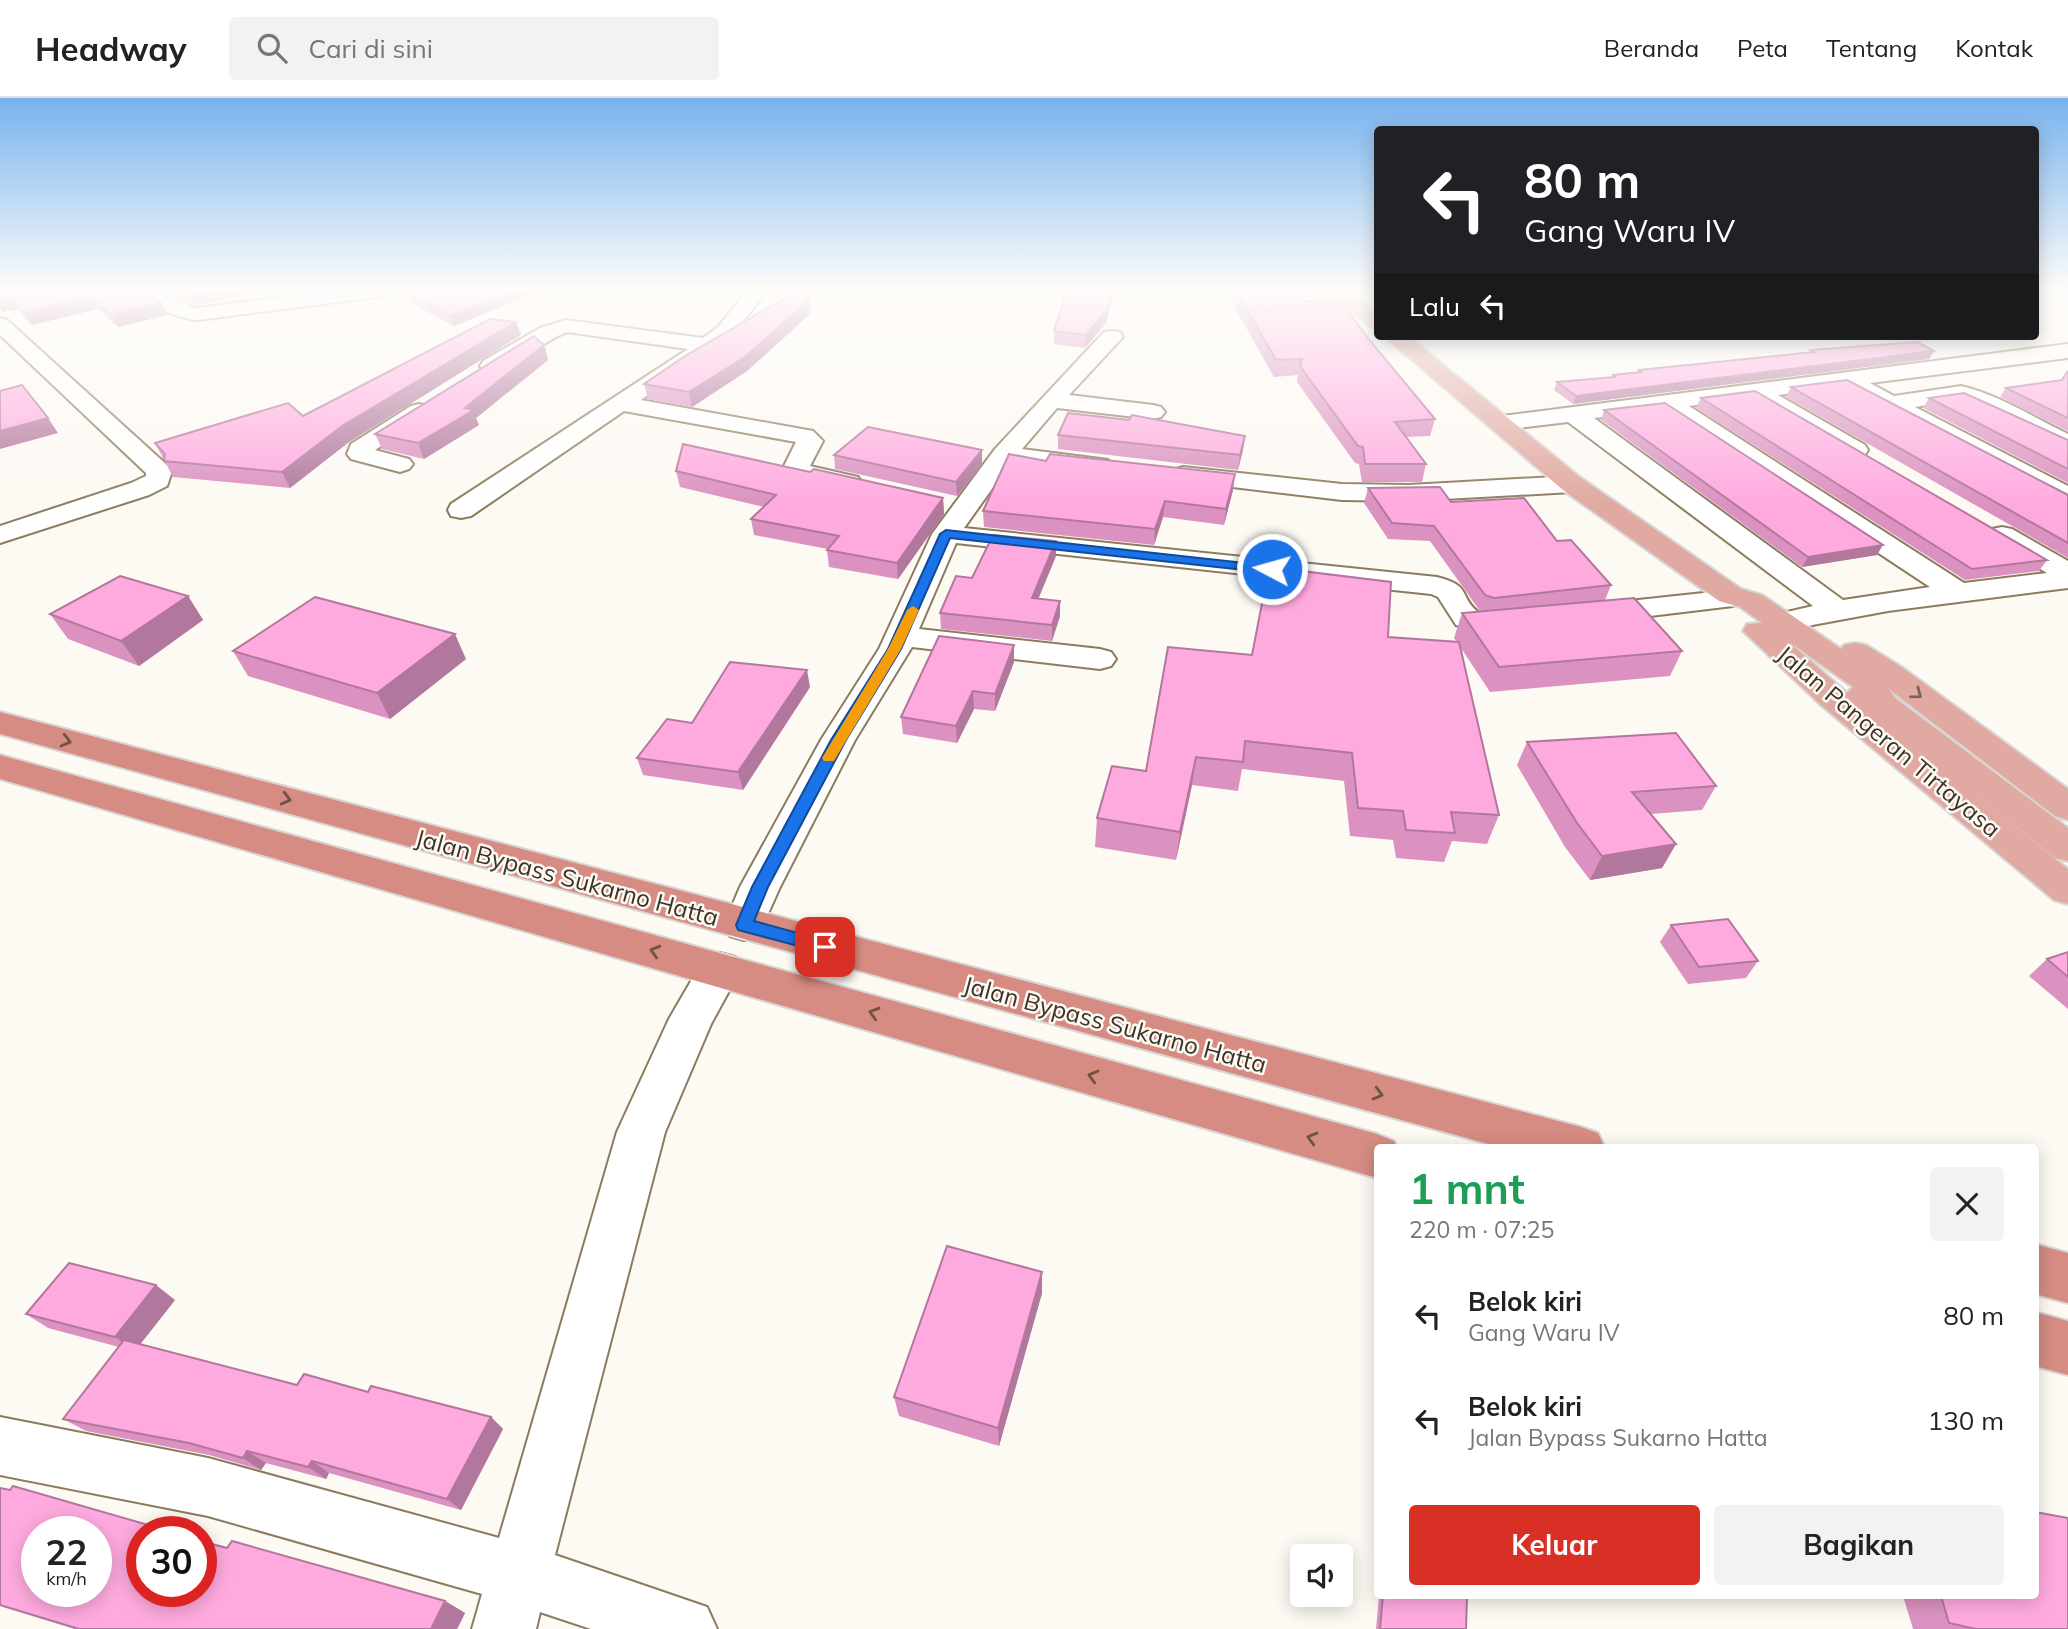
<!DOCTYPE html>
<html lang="id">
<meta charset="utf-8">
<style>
body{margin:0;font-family:Mulish,sans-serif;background:#f2f2f2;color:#222;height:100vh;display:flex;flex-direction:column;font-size:26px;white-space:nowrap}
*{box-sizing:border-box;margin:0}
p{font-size:23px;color:#767676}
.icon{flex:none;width:38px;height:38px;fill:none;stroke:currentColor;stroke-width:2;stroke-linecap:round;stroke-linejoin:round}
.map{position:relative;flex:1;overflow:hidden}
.panel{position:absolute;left:1374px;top:1046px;width:665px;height:455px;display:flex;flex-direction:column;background:#fff;border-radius:7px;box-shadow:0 4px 18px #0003}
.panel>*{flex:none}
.hud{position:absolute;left:1374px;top:28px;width:665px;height:214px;border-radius:7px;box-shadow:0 4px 18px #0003;background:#202124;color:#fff;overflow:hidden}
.tools{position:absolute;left:1290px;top:1446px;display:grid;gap:14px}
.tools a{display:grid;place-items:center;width:63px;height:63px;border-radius:7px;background:#fff;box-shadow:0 4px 18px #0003;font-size:35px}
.speed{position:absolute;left:21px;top:1418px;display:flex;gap:14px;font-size:35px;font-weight:700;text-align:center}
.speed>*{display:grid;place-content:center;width:91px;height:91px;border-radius:50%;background:#fff;box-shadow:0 4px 18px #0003;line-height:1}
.speed small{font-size:18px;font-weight:400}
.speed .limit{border:10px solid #d22;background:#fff;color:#111}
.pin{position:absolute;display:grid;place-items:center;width:60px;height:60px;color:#fff;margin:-30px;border-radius:14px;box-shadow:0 4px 10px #0006}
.me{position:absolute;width:77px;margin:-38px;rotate:276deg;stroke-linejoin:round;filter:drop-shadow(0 0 5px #0008)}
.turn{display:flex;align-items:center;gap:24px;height:147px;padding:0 35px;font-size:32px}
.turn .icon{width:91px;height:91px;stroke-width:2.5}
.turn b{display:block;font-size:49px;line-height:60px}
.then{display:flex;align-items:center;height:66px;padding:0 35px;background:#0003;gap:14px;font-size:26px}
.round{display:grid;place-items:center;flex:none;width:74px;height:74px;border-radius:7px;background:#f2f2f2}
.overview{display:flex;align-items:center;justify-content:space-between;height:119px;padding:0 35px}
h1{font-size:42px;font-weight:700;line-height:52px;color:#1e9e55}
.cta{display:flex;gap:14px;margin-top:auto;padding:14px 35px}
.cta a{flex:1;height:80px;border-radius:7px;background:#d93025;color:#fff;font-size:28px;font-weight:700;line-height:80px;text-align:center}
.cta a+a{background:#f2f2f2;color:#222}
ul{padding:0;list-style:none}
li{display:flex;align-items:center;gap:21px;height:105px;padding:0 35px}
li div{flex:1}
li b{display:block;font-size:26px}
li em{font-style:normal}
header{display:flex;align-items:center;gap:42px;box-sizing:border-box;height:98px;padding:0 35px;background:#fff;border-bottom:2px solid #e0e0e0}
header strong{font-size:33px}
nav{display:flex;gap:38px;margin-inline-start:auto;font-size:24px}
.search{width:490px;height:63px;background:#f2f2f2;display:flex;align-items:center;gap:18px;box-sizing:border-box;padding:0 24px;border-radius:7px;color:#767676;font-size:26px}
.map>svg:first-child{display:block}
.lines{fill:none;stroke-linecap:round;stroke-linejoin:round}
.minor-casing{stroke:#8d7b5e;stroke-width:4}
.primary-casing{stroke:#d8d6d4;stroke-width:4}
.trunk-casing{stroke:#d8d6d4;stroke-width:4}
.minor{fill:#fff;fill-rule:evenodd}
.primary{fill:#e0a9a1;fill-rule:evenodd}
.trunk{fill:#d68c82;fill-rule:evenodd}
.wall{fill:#db92c0}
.shaded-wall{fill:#b2779c}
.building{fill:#ffaadf;stroke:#b2779c;stroke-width:2;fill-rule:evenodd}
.oneway{stroke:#7c6258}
.oneway2{stroke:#715247}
.route{fill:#1a73e8;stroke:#114b97;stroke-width:2}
.slow{fill:#f59e0b}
.labels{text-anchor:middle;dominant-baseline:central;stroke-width:5;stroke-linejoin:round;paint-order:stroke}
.street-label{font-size:24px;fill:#3a3327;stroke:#fdf9f3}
</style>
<header>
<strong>Headway</strong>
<div class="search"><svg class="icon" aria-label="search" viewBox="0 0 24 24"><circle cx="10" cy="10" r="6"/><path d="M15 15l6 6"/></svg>Cari di sini</div>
<nav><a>Beranda</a><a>Peta</a><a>Tentang</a><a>Kontak</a></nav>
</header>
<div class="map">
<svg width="2068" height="1531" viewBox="0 0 2068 1531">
<rect width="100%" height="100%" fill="#fdf9f3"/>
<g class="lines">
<defs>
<g id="minor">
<path d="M143,193h20l27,16 8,1 132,-17h56l-3,4 -7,2 -178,23c-18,-1 -48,-12 -55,-29z"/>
<path d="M747,193h20l-35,44 -91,65 172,31 10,10 -13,25 48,11 4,6 -4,6 -9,2 -57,-14 -8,-11 12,-24 -172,-31 -153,105 -10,2 -10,-2 -3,-6 3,-6 237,-155 -121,-17c-24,8 -61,44 -84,39l-3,-5 3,-5 57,-33 26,-8 137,18 15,-11z"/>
<polygon points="0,220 7,222 168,368 172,373 167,388 149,397 0,445 0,428 131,385 146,378 146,375 0,237"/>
<path d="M1112,233l8,1 3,5 -54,58 84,10 8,2 4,5 -4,5 -8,2 -96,-11 -35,41 86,11 4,5 -4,5 -9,3 -88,-11 -47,66 473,49c36,9 21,19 41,35 10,8 31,0 44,4l4,6 -4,6 -36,6 -30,-9 -18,-28 -7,-3 -475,-51 -37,86 181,20 11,3 5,7 -5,7 -11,3 -188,-22 -57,93 -75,147 -22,49 -14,4 -14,-4 -6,-11 16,-38 81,-147 58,-91 53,-115 63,-85 109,-117z"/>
<path d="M2068,246v14l-198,25 24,13 67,-10c38,9 72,31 107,48v17l-109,-51 -44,7 153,79v19l-9,-2 -217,-116 -64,8 87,50 3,5 -3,5 -9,2 -9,-2 -96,-57 -62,8 275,177 83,-10 -55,-32 -4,-6 4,-6 10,-2 10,2 56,32v27l-180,23 -108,20 -11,-3 -4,-6 4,-6 44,-10 -245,-184 -66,8 -9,-2 -3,-5 3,-5 9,-2zM1662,312l268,177 -87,13 -249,-182z"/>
<polygon points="419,306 427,308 431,313 427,318 375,352 409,361 413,366 409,371 400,374 351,361 347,356 351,346 411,308"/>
<polygon points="1183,369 1342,386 1409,387 1572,378 1581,380 1585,386 1581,392 1572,394 1409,403 1342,402 1174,382 1170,377 1174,372"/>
<polygon points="1722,493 1733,496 1737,502 1733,508 1592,525 1581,522 1577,516 1581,510 1592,507"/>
<polygon points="720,855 735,859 741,871 711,926 665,1034 555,1457 707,1509 717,1531 591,1531 540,1514 536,1531 472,1531 482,1496 208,1418 0,1377 0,1319 208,1360 499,1440 617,1034 669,921 705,859"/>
</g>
<g id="primary">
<polygon points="1327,193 1349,193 1377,214 1377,230 1370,228"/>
<path d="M1384,238h24l173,142 160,111 21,6 79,54 3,-4 11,-2 11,2 37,23 165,121v31l-13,-4 -166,-127 6,9 173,130v33l-13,-3 -93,-74 106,85v35l-14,-4 -233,-195 -78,-74 4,-7 15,-1 -22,-16 -21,-6 -156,-111zM1788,543l65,46 -6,6z"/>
</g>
<g id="trunk">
<polygon points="0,614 1581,1029 1598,1035 1605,1050 1503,1050 0,636"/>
<polygon points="0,657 1377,1036 1394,1043 1397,1050 1377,1050 1377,1080 0,681"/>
<polygon points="2035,1146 2068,1155 2068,1205 2035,1196"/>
<polygon points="2035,1214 2068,1223 2068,1277 2035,1268"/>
</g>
</defs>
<use href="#minor" class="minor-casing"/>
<use href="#primary" class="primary-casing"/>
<use href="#trunk" class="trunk-casing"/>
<use href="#minor" class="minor"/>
<use href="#primary" class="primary"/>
<use href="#trunk" class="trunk"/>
</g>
<g class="wall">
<polygon points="0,193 144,193 167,217 118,229 98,211 32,227 17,211 3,214 0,211"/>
<polygon points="168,193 262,193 198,207 191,206"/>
<polygon points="476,193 539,193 454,228 411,205 407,195 474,201 482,199 485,195"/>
<polygon points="1231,193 1298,193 1305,203 1371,244 1435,321 1430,338 1406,339 1426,366 1422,384 1362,384 1359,366 1355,365 1297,284 1298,277 1274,279 1230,201"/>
<polygon points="809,202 811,215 747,273 692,309 648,301 644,286"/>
<polygon points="1106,225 1085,250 1054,246 1054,233"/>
<polygon points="521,237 349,344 290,390 173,379 155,345 303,318"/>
<polygon points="544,247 548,262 476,320 479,327 424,361 382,351 375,336"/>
<polygon points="1811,252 1934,253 1929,261 1573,306 1554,292 1557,284 1612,279 1613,277 1638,274 1639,272 1809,255"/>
<polygon points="2068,274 2068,333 2000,299 2006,290 2062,282"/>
<polygon points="1791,289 2068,397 2068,460 1786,299"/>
<polygon points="1701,300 2047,462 2039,473 1965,482 1696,310"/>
<polygon points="1929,300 2068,342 2068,385 1923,310"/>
<polygon points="1604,312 1877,457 1802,469 1601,322"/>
<polygon points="1058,337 1245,338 1243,352 1238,372 1058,351"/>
<polygon points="982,352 982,366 957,398 835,371 834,357"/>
<polygon points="1046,363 1233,392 1224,427 1163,419 1154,447 984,429 983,413"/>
<polygon points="676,373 810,374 943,400 944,416 898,481 829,469 827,452 828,451 754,437 751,421 764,409 680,389"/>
<polygon points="1368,390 1451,404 1557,443 1611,487 1605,502 1682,553 1670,578 1490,594 1461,550 1499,717 1487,746 1452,743 1444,764 1396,760 1393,742 1350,738 1344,683 1242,671 1238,693 1192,687 1176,762 1095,749 1097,720 1146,673 1252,557 1388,539 1457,544 1454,540 1462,515 1482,513 1480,513 1430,443 1388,441 1364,405"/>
<polygon points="1056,458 1038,501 1060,503 1060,518 1052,543 941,531 940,515 972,480"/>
<polygon points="188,498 203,522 139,568 68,541 50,516"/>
<polygon points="233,553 466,561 390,621 248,578"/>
<polygon points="1014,564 995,613 974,611 957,645 903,636 901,619"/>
<polygon points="810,589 743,692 643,677 637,660 692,625"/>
<polygon points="1527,644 1716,688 1702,712 1651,716 1676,746 1662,770 1590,782 1565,749 1517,667"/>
<polygon points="1671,827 1758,863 1746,880 1688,886 1660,844"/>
<polygon points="2068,854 2068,911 2029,878 2047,861"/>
<polygon points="1042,1174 1042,1195 999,1348 899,1318 894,1299"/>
<polygon points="175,1202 140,1246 297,1287 368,1294 491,1319 503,1331 461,1412 329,1375 326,1381 266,1365 261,1372 209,1357 86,1333 63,1321 119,1249 48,1230 26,1216"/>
<polygon points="0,1390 227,1450 445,1503 465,1515 457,1531 75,1531 0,1508"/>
<polygon points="1379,1498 1467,1498 1466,1531 1376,1531"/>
<polygon points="1903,1498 2035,1498 2068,1531 1913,1531"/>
</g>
<g class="shaded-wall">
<polygon points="204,193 262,193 198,207 192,196"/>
<polygon points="512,193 539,193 454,228 451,218"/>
<polygon points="1111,193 1114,193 1106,225 1085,250 1086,237"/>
<polygon points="10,199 17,211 3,214 0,210 0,201"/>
<polygon points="92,199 98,211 32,227 24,215"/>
<polygon points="809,202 811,215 747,273 692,309 689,294"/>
<polygon points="161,205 167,217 118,229 111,217"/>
<polygon points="516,224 521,237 349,344 290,390 282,374 342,328"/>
<polygon points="544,247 548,262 476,320 479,327 424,361 418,345 465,310"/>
<polygon points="1934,253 1929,261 1573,306 1576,298"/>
<polygon points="48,320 58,335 0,351 0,333"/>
<polygon points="1245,338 1243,352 1238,372 1240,357"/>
<polygon points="982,352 982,366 957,398 956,384"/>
<polygon points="1235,376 1233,392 1224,427 1226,411"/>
<polygon points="943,400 944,416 898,481 897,465"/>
<polygon points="1165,403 1163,419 1154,447 1155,431"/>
<polygon points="1056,443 1056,458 1032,516 1032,500"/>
<polygon points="1883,447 1877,457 1802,469 1808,459"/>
<polygon points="188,498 203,522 139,568 121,543"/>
<polygon points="1060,503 1060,518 1052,543 1052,527"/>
<polygon points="455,536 466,561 390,621 377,595"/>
<polygon points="1014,547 1014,564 995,613 995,596"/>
<polygon points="807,572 810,589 743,692 738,674"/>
<polygon points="973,593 974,611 957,645 956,628"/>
<polygon points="1196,659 1192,687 1176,762 1180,734"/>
<polygon points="1676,746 1662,770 1590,782 1602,758"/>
<polygon points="1042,1174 1042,1195 999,1348 998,1330"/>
<polygon points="156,1187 175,1202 135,1253 115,1239"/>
<polygon points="491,1319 503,1331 461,1412 447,1401"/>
<polygon points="247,1353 266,1365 261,1372 243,1360"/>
<polygon points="312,1363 329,1375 326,1381 308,1369"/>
<polygon points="445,1503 465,1515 457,1531 431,1531"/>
</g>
<g class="building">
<polygon points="0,193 144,193 161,205 111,217 92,199 24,215 10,199 0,201"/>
<polygon points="182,193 204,193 192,196 185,195"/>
<polygon points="411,193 445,193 474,201 482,199 487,193 512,193 451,218 407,195"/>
<polygon points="797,193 802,193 809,202 745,259 689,294 644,286 685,258"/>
<polygon points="1067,193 1111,193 1107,212 1086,237 1054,233"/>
<polygon points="1236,193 1298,193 1305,203 1340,202 1371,244 1435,321 1395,324 1426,366 1365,366 1363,349 1358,348 1300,268 1302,261 1276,262"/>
<polygon points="490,221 516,224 342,328 282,374 164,363 165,356 155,345 288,305 303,318"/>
<polygon points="534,238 544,247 465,310 474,312 418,345 375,336"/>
<polygon points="1917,244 1934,253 1576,298 1557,284 1615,279 1613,277 1641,274 1639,272 1814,254 1811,252"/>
<polygon points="2067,274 2068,274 2068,320 2006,290 2062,282"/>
<polygon points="1847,282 2068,397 2068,445 1791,289"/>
<polygon points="22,287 48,320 0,333 0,293"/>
<polygon points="1755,293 2047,462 1972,471 1701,300"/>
<polygon points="1964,295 2068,342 2068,371 1929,300"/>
<polygon points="1665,305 1883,447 1808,459 1604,312"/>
<polygon points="1068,315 1129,322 1132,317 1245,338 1240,357 1058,337"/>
<polygon points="868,329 982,352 956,384 834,357"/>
<polygon points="683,346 810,374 814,371 943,400 897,465 827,452 839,438 751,421 776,397 676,373"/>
<polygon points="1009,356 1046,363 1050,356 1235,376 1226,411 1165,403 1155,431 983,413"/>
<polygon points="1440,389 1451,404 1524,400 1557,443 1571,442 1611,487 1494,500 1485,497 1434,428 1392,425 1368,390"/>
<polygon points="993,437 1056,443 1032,500 1060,503 1052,527 940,515 956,478 972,480"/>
<polygon points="1269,469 1391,484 1388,539 1459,544 1499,717 1451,714 1455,735 1406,732 1403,713 1358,710 1352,655 1245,643 1243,664 1196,659 1180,734 1097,720 1112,668 1146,673 1168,549 1252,557"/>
<polygon points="120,478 188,498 121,543 50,516"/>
<polygon points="315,499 455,536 377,595 233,553"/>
<polygon points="1634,500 1682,553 1499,569 1462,515"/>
<polygon points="939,538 1014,547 995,596 973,593 956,628 901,619"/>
<polygon points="730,564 807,572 738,674 637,660 667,621 692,625"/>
<polygon points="1676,635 1716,688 1632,694 1676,746 1602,758 1577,725 1527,644"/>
<polygon points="1728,821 1758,863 1699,869 1671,827"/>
<polygon points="2068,854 2068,879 2047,861"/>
<polygon points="947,1148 1042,1174 998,1330 894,1299"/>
<polygon points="69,1165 156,1187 115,1239 26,1216"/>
<polygon points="124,1242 297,1287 304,1276 368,1294 371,1288 491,1319 447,1401 312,1363 308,1369 247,1353 243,1360 189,1345 63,1321"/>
<path d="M13,1388l156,45h-27v60h59v-50l26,7 5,-7 213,60 -14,28h-352l-79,-24v-117l10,2zM37,1433h59v60h-59z"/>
<polygon points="2035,1414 2068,1420 2068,1531 1976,1531 1949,1525 1941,1498 2035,1498"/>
<polygon points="1383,1498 1467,1498 1466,1531 1380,1531"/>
</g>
<defs><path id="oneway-chevron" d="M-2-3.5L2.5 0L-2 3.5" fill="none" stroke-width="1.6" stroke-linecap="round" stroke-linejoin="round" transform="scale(1.75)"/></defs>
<use class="oneway" href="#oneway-chevron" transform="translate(1917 596) rotate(37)"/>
<g class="oneway2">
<use href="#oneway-chevron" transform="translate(66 643) rotate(15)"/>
<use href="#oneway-chevron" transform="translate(286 701) rotate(15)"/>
<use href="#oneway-chevron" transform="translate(655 853) rotate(-164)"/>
<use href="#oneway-chevron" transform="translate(874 915) rotate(-164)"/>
<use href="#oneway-chevron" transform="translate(1093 978) rotate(-164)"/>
<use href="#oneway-chevron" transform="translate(1378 996) rotate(15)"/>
<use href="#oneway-chevron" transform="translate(1312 1040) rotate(-164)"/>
</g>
<linearGradient id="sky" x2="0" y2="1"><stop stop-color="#78b3ee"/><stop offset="0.47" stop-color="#fefcfa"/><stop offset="1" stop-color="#fefcfa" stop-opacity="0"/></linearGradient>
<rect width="2068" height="407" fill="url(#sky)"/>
<polygon class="route" points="946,432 1272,468 1278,471 1272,475 950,440 901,551 846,642 768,789 754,823 831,844 833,849 831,853 825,855 738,832 736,827 752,789 831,642 888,551 940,436"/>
<polygon class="slow" points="913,508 919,512 901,551 834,663 824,663 822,660 888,551 907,512"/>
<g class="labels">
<g class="street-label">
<text transform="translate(1889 643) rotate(40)">Jalan Pangeran Tirtayasa</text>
<text transform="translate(567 779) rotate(15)">Jalan Bypass Sukarno Hatta</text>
<text transform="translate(1115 926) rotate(15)">Jalan Bypass Sukarno Hatta</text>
</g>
</g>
</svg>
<div class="tools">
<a><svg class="icon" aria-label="sound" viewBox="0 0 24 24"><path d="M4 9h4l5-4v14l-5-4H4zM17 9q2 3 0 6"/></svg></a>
</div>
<div class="speed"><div>22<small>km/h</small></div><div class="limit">30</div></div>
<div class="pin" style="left:825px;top:849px;background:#d93025"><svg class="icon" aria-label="arrive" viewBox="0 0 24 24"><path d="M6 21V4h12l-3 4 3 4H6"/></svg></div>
<svg class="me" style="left:1272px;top:471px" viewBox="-20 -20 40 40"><circle r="17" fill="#1a73e8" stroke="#fff" stroke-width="3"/><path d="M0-11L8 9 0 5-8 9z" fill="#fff"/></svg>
<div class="hud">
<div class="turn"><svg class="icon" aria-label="left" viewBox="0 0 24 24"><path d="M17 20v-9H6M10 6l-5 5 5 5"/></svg><div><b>80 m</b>Gang Waru IV</div></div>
<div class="then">Lalu<svg class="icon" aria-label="left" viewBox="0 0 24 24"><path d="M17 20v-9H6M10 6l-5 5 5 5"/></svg></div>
</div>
<section class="panel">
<div class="overview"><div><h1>1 mnt</h1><p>220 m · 07:25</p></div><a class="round"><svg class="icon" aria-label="close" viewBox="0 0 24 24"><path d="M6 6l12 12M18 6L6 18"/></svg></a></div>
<ul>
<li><svg class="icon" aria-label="left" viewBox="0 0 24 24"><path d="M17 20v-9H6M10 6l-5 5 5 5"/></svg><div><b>Belok kiri</b><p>Gang Waru IV</p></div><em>80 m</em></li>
<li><svg class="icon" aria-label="left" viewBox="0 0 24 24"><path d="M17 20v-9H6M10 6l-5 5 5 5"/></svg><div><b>Belok kiri</b><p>Jalan Bypass Sukarno Hatta</p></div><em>130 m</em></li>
</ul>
<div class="cta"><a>Keluar</a><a>Bagikan</a></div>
</section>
</div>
